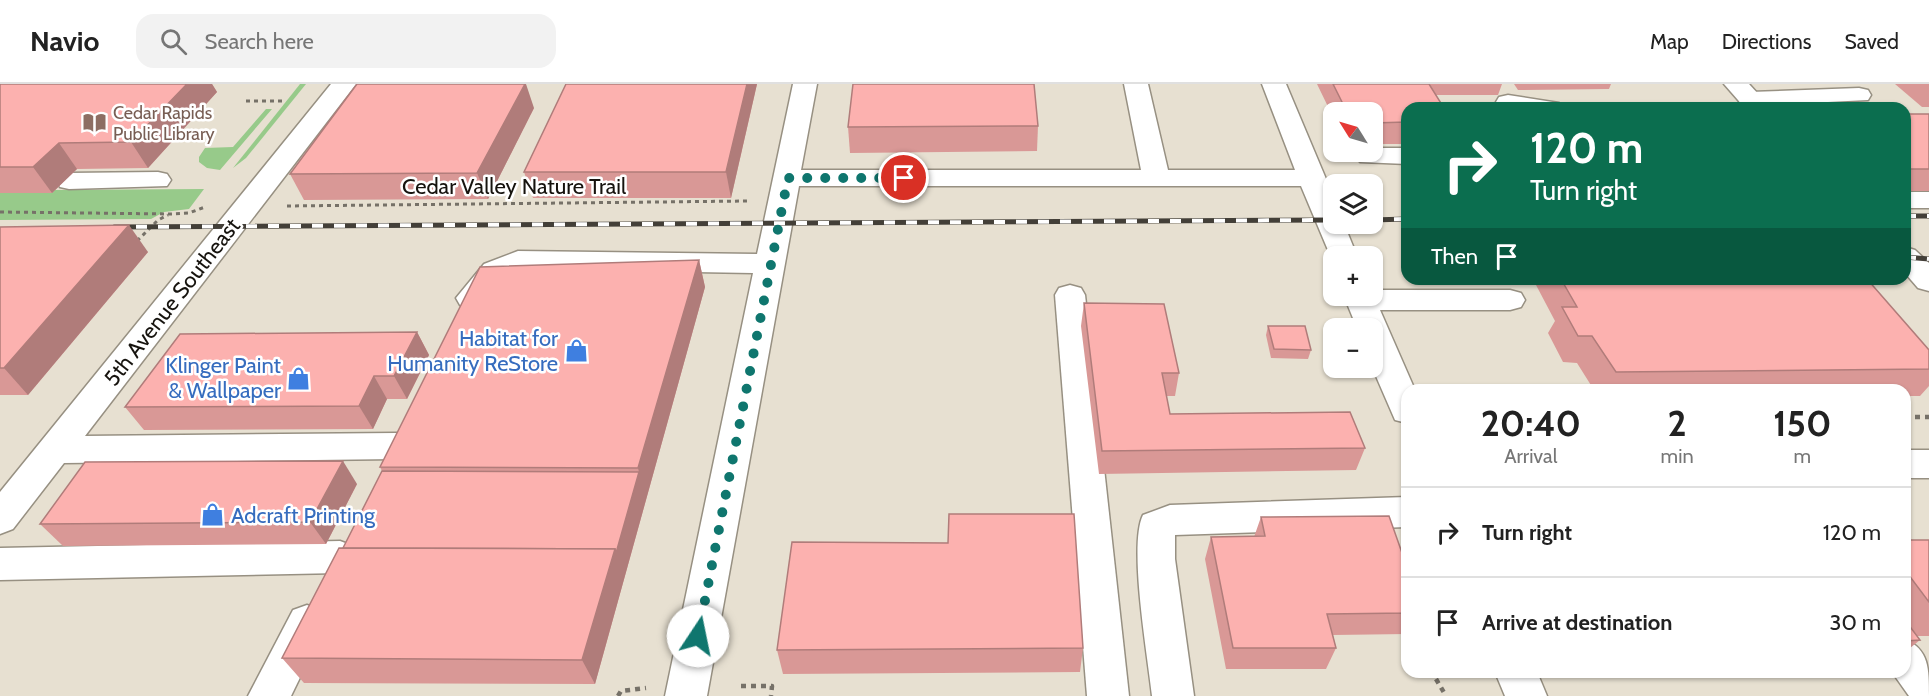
<!DOCTYPE html>
<meta charset="utf-8">
<style>
body{margin:0;font-family:Cabin,sans-serif;background:#f2f2f2;color:#222;height:100vh;display:flex;flex-direction:column;font-size:22px;white-space:nowrap}
*{box-sizing:border-box;margin:0}
p{font-size:20px;color:#767676}
.icon{flex:none;width:33px;height:33px;fill:none;stroke:currentColor;stroke-width:2;stroke-linecap:round;stroke-linejoin:round}
.map{position:relative;flex:1;overflow:hidden}
.drawer{position:absolute;left:1401px;top:300px;width:510px;height:294px;display:flex;flex-direction:column;background:#fff;border-radius:18px;box-shadow:0 2px 4px #0004}
.drawer>*{flex:none}
.top-card{position:absolute;left:1401px;top:18px;width:510px;height:183px;border-radius:18px;box-shadow:0 2px 4px #0004;background:#0b6e4f;color:#fff;overflow:hidden}
.needle{width:39px;rotate:307deg}
.buttons{position:absolute;left:1323px;top:18px;display:grid;gap:12px}
.buttons a{display:grid;place-items:center;width:60px;height:60px;border-radius:12px;background:#fff;box-shadow:0 2px 4px #0004;font-size:30px}
.pin{position:absolute;display:grid;place-items:center;width:51px;height:51px;color:#fff;margin:-26px;border:3px solid #fff;border-radius:50%;box-shadow:0 2px 6px #0007}
.me{position:absolute;width:66px;margin:-33px;rotate:11deg;stroke-linejoin:round;filter:drop-shadow(0 0 4px #0008)}
.turn{display:flex;align-items:center;gap:21px;height:126px;padding:0 30px;font-size:27px}
.turn .icon{width:78px;height:78px;stroke-width:2.5}
.turn b{display:block;font-size:42px;line-height:51px}
.then{display:flex;align-items:center;height:57px;padding:0 30px;background:#0003;gap:12px;font-size:22px}
.eta{display:flex;justify-content:space-evenly;align-items:center;height:102px;text-align:center}
.eta b{font-size:36px;font-weight:800;line-height:42px}
ul{padding:0;list-style:none}
li{display:flex;align-items:center;gap:18px;height:90px;padding:0 30px;border-top:2px solid #e0e0e0}
li div{flex:1}
li b{display:block;font-size:22px}
li em{font-style:normal}
header{display:flex;align-items:center;gap:36px;box-sizing:border-box;height:84px;padding:0 30px;background:#fff;border-bottom:2px solid #e0e0e0}
header strong{font-size:28px}
nav{display:flex;gap:33px;margin-inline-start:auto;font-size:21px}
.search{width:420px;height:54px;background:#f2f2f2;display:flex;align-items:center;gap:15px;box-sizing:border-box;padding:0 21px;border-radius:18px;color:#767676;font-size:22px}
.map>svg:first-child{display:block}
.green{fill:#97ca8a}
.lines{fill:none;stroke-linecap:round;stroke-linejoin:round}
.minor-casing{stroke:#979082;stroke-width:3}
.major-casing{stroke:#979082;stroke-width:3}
.path-far1{stroke:#767168;stroke-width:3;stroke-dasharray:4 4;stroke-linecap:butt}
.path{stroke:#767168;stroke-width:4.5;stroke-dasharray:5 5;stroke-linecap:butt}
.minor{fill:#fff;fill-rule:evenodd}
.major{fill:#fff;fill-rule:evenodd}
.rail-casing{stroke:#433f38;stroke-width:5}
.rail{stroke:#fff;stroke-width:4;stroke-dasharray:11;stroke-linecap:butt}
.wall{fill:#d99896}
.shaded-wall{fill:#b07c7a}
.building{fill:#fcb1af;stroke:#b07c7a;stroke-width:1.5}
.route{stroke:#0f766e;stroke-width:10;stroke-dasharray:0 18}
.labels{text-anchor:middle;dominant-baseline:central;stroke-width:5;stroke-linejoin:round;paint-order:stroke}
.far-education-label{font-size:18px;fill:#785e54;stroke:#fff;text-anchor:start}
.street-label{font-size:22px;fill:#16130e;stroke:#fff}
.shop-label{font-size:22px;fill:#366cbe;stroke:#fff;text-anchor:end}
</style>
<header>
<strong>Navio</strong>
<div class="search"><svg class="icon" aria-label="search" viewBox="0 0 24 24"><circle cx="10" cy="10" r="6"/><path d="M15 15l6 6"/></svg>Search here</div>
<nav><a>Map</a><a>Directions</a><a>Saved</a></nav>
</header>
<div class="map">
<svg width="1929" height="612" viewBox="0 0 1929 612">
<rect width="100%" height="100%" fill="#e7e0d1"/>
<g class="green">
<polygon points="300,0 306,0 246,74 233,84"/>
<polygon points="266,25 272,25 220,86 207,84 199,78 199,73 205,64 233,63"/>
<polygon points="204,105 189,125 164,128 151,135 0,136 0,109 55,106"/>
</g>
<g class="lines">
<defs>
<g id="minor">
<polygon points="331,0 356,0 85,352 396,349 408,353 413,362 408,371 396,375 64,379 13,445 0,450 0,408"/>
<path d="M793,0h24l-16,86h340l-17,-86h24l20,86h127l-33,-86h24l48,114v26h10l13,32h-23l-1,6 -32,-76h-502l-92,510h-42l88,-423 -231,-4c-5,3 -12,5 -17,9 -18,13 -16,35 -45,27l-4,-7 28,-34 34,-13 239,3z"/>
<polygon points="1859,4 1868,6 1871,11 1868,16 1750,22 1741,20 1738,15 1741,10 1750,8"/>
<polygon points="1508,11 1559,19 1562,24 1499,23 1496,18 1499,13"/>
<polygon points="1372,64 1407,64 1407,80 1360,78 1356,72 1359,68 1372,68"/>
<polygon points="158,88 167,90 171,96 167,102 69,105 60,103 56,97 60,91 69,89"/>
<rect x="1905" y="108" width="24" height="16"/>
<polygon points="1070,201 1081,204 1085,211 1129,612 1087,612 1055,211 1059,204"/>
<polygon points="1372,206 1510,206 1521,209 1525,216 1521,223 1510,226 1380,226 1415,306 1407,306 1407,339 1395,336 1372,283 1372,244 1357,244 1344,212 1372,212"/>
<rect x="1905" y="366" width="24" height="28"/>
<path d="M1407,413v30l-232,8v24l19,137h-42c-4,-38 -24,-151 -9,-181l27,-10z"/>
<polygon points="340,457 353,462 359,473 353,484 340,489 0,496 0,464"/>
<polygon points="307,521 321,526 327,538 291,612 248,612 293,526"/>
<path d="M1905,555c24,11 24,29 24,57h-20l-17,-24h13z"/>
<polygon points="1495,588 1537,588 1547,612 1505,612"/>
</g>
<g id="major">
<polygon points="1724,0 1749,0 1771,24 1745,24"/>
<polygon points="1905,163 1915,166 1929,179 1929,207 1918,204 1905,189"/>
</g>
</defs>
<use href="#minor" class="minor-casing"/>
<use href="#major" class="major-casing"/>
<g class="path-far1">
<polyline points="246,17 282,17"/>
<polyline points="287,122 748,117"/>
<polyline points="0,128 171,130 189,129 205,123"/>
<polyline points="137,157 158,136 168,131"/>
</g>
<g class="path">
<polyline points="1905,333 1929,333"/>
<polyline points="1436,595 1446,612"/>
<polyline points="741,602 772,602 771,612"/>
<polyline points="618,612 621,607 646,604"/>
</g>
<use href="#minor" class="minor"/>
<use href="#major" class="major"/>
<defs>
<g id="rail">
<polyline points="1905,132 1929,132"/>
<polyline points="1372,136 1407,135"/>
<polyline points="114,143 1334,136"/>
<polyline points="1905,173 1929,175"/>
</g>
</defs>
<use href="#rail" class="rail-casing"/>
<use href="#rail" class="rail"/>
</g>
<g class="wall">
<polygon points="0,0 212,0 217,8 148,84 77,85 52,109 0,109"/>
<polygon points="757,0 731,114 533,114 524,88"/>
<polygon points="1317,0 1502,0 1498,11 1436,11 1407,24 1407,60 1372,60 1372,28 1334,28 1334,35"/>
<polygon points="1514,0 1611,0 1609,5 1518,6"/>
<polygon points="1895,0 1929,0 1929,23 1922,23"/>
<polygon points="534,24 488,115 304,116 290,90"/>
<rect x="1905" y="30" width="24" height="77"/>
<polygon points="1038,42 1037,67 850,69 848,43"/>
<polygon points="0,143 148,168 28,311 0,311"/>
<polygon points="699,176 705,203 595,600 304,599 282,574 343,464 382,387 380,383"/>
<polygon points="1520,195 1867,195 1929,266 1929,302 1920,312 1905,312 1905,306 1594,306 1577,279 1563,278 1548,249 1555,237 1536,201 1523,201"/>
<polygon points="1084,219 1179,289 1175,312 1166,312 1170,330 1365,364 1356,386 1099,390 1081,242"/>
<polygon points="1268,242 1311,266 1308,275 1271,274 1266,251"/>
<polygon points="417,248 429,271 407,315 387,315 373,345 144,346 125,323"/>
<polygon points="357,400 326,460 63,462 40,440"/>
<polygon points="1261,433 1407,483 1407,550 1333,551 1336,564 1326,585 1226,585 1205,475 1211,453 1254,453"/>
<polygon points="1905,456 1929,456 1929,552 1917,552 1920,556 1905,568"/>
<polygon points="1083,564 1080,588 783,590 777,566"/>
</g>
<g class="shaded-wall">
<polygon points="187,0 212,0 217,8 148,84 131,58"/>
<polygon points="525,0 526,0 534,24 488,115 477,89"/>
<polygon points="747,0 757,0 731,114 726,88"/>
<polygon points="59,59 77,85 52,109 33,83"/>
<polygon points="129,141 148,168 28,311 4,284"/>
<polygon points="699,176 705,203 595,600 582,576 615,465 639,388 638,384"/>
<polygon points="417,248 429,271 407,315 394,292"/>
<polygon points="374,292 387,315 373,345 359,322"/>
<polygon points="343,377 357,400 326,460 310,438"/>
</g>
<g class="building">
<polygon points="0,0 187,0 131,58 59,59 33,83 0,83"/>
<polygon points="357,0 525,0 477,89 290,90"/>
<polygon points="566,0 747,0 726,88 524,88"/>
<polygon points="853,0 1034,0 1038,42 848,43"/>
<polygon points="1333,0 1429,0 1444,24 1407,24 1407,38 1372,39 1372,28 1347,28"/>
<polygon points="1905,30 1929,30 1929,85 1911,85 1905,80"/>
<polygon points="129,141 4,284 0,284 0,143"/>
<polygon points="699,176 638,384 380,383 480,183"/>
<polygon points="1561,195 1867,195 1929,266 1929,285 1616,288 1592,252 1578,252 1562,223 1577,223"/>
<polygon points="1084,219 1164,220 1179,289 1162,289 1170,330 1350,328 1365,364 1102,367"/>
<polygon points="1268,242 1305,242 1311,266 1274,265"/>
<polygon points="417,248 394,292 374,292 359,322 125,323 180,250"/>
<polygon points="343,377 310,438 40,440 85,378"/>
<polygon points="382,387 639,388 616,469 615,465 343,464"/>
<polygon points="949,430 1074,430 1083,564 777,566 792,458 948,459"/>
<polygon points="1389,432 1407,483 1407,529 1327,530 1336,564 1233,564 1211,453 1265,452 1261,433"/>
<polygon points="1905,456 1929,456 1929,518 1905,486"/>
<polygon points="339,464 615,465 582,576 282,574"/>
<polygon points="1905,536 1920,556 1905,557"/>
</g>
<g class="lines">
<polyline class="route" points="698,552 788,94 904,94"/>
</g>
<defs>
<symbol id="library-bare" viewBox="-9 -9 18 18"><path d="M-6-4Q-3-5.5-.7-3.5V5Q-3 3-6 4ZM6-4Q3-5.5 .7-3.5V5Q3 3 6 4Z" fill="#8d6e63" stroke="#fff" stroke-width="2.5" paint-order="stroke"/></symbol>
<symbol id="shop-bare" viewBox="-9 -9 18 18"><path d="M-5-2.5h2.3a2.7 3.5 0 0 1 5.4 0H5L5.5 6h-11ZM-1.5-2.5h3a1.5 2.3 0 0 0-3 0Z" fill="#3f7fe0" stroke="#fff" stroke-width="2.5" paint-order="stroke"/></symbol>
</defs>
<g fill-rule="evenodd">
<use href="#library-bare" x="78" y="22" width="33" height="33"/>
<use href="#shop-bare" x="560" y="250" width="33" height="33"/>
<use href="#shop-bare" x="282" y="278" width="33" height="33"/>
<use href="#shop-bare" x="196" y="414" width="33" height="33"/>
</g>
<g class="labels">
<g class="far-education-label">
<text x="113" y="29">Cedar Rapids<tspan x="113" dy="21">Public Library</tspan></text>
</g>
<g class="street-label">
<text x="514" y="102">Cedar Valley Nature Trail</text>
<text transform="translate(172 218) rotate(-52)">5th Avenue Southeast</text>
</g>
<g class="shop-label">
<text x="558" y="254">Habitat for<tspan x="558" dy="25">Humanity ReStore</tspan></text>
<text x="281" y="281">Klinger Paint<tspan x="281" dy="25">&amp; Wallpaper</tspan></text>
<text x="231" y="431" text-anchor="start">Adcraft Printing</text>
</g>
</g>
</svg>
<div class="buttons">
<a><svg class="needle" viewBox="-14 -14 28 28"><path d="M0-13l5 13h-10z" fill="#e53935"/><path d="M0 13l5-13h-10z" fill="#767676"/></svg></a>
<a><svg class="icon" aria-label="layers" viewBox="0 0 24 24"><path d="M12 4l9 5-9 5-9-5zM3 14l9 5 9-5"/></svg></a>
<a>+</a>
<a>−</a>
</div>
<div class="pin" style="left:904px;top:94px;background:#d93025"><svg class="icon" aria-label="arrive" viewBox="0 0 24 24"><path d="M6 21V4h12l-3 4 3 4H6"/></svg></div>
<svg class="me" style="left:698px;top:552px" viewBox="-20 -20 40 40"><circle r="19" fill="#fff"/><path d="M0-13L10 11 0 6-10 11z" fill="#0f766e"/></svg>
<div class="top-card">
<div class="turn"><svg class="icon" aria-label="right" viewBox="0 0 24 24"><path d="M7 20v-9h11M14 6l5 5-5 5"/></svg><div><b>120 m</b>Turn right</div></div>
<div class="then">Then<svg class="icon" aria-label="arrive" viewBox="0 0 24 24"><path d="M6 21V4h12l-3 4 3 4H6"/></svg></div>
</div>
<section class="drawer">
<div class="eta">
<div><b>20:40</b><p>Arrival</p></div>
<div><b>2</b><p>min</p></div>
<div><b>150</b><p>m</p></div>
</div>
<ul>
<li><svg class="icon" aria-label="right" viewBox="0 0 24 24"><path d="M7 20v-9h11M14 6l5 5-5 5"/></svg><div><b>Turn right</b></div><em>120 m</em></li>
<li><svg class="icon" aria-label="arrive" viewBox="0 0 24 24"><path d="M6 21V4h12l-3 4 3 4H6"/></svg><div><b>Arrive at destination</b></div><em>30 m</em></li>
</ul>
</section>
</div>
